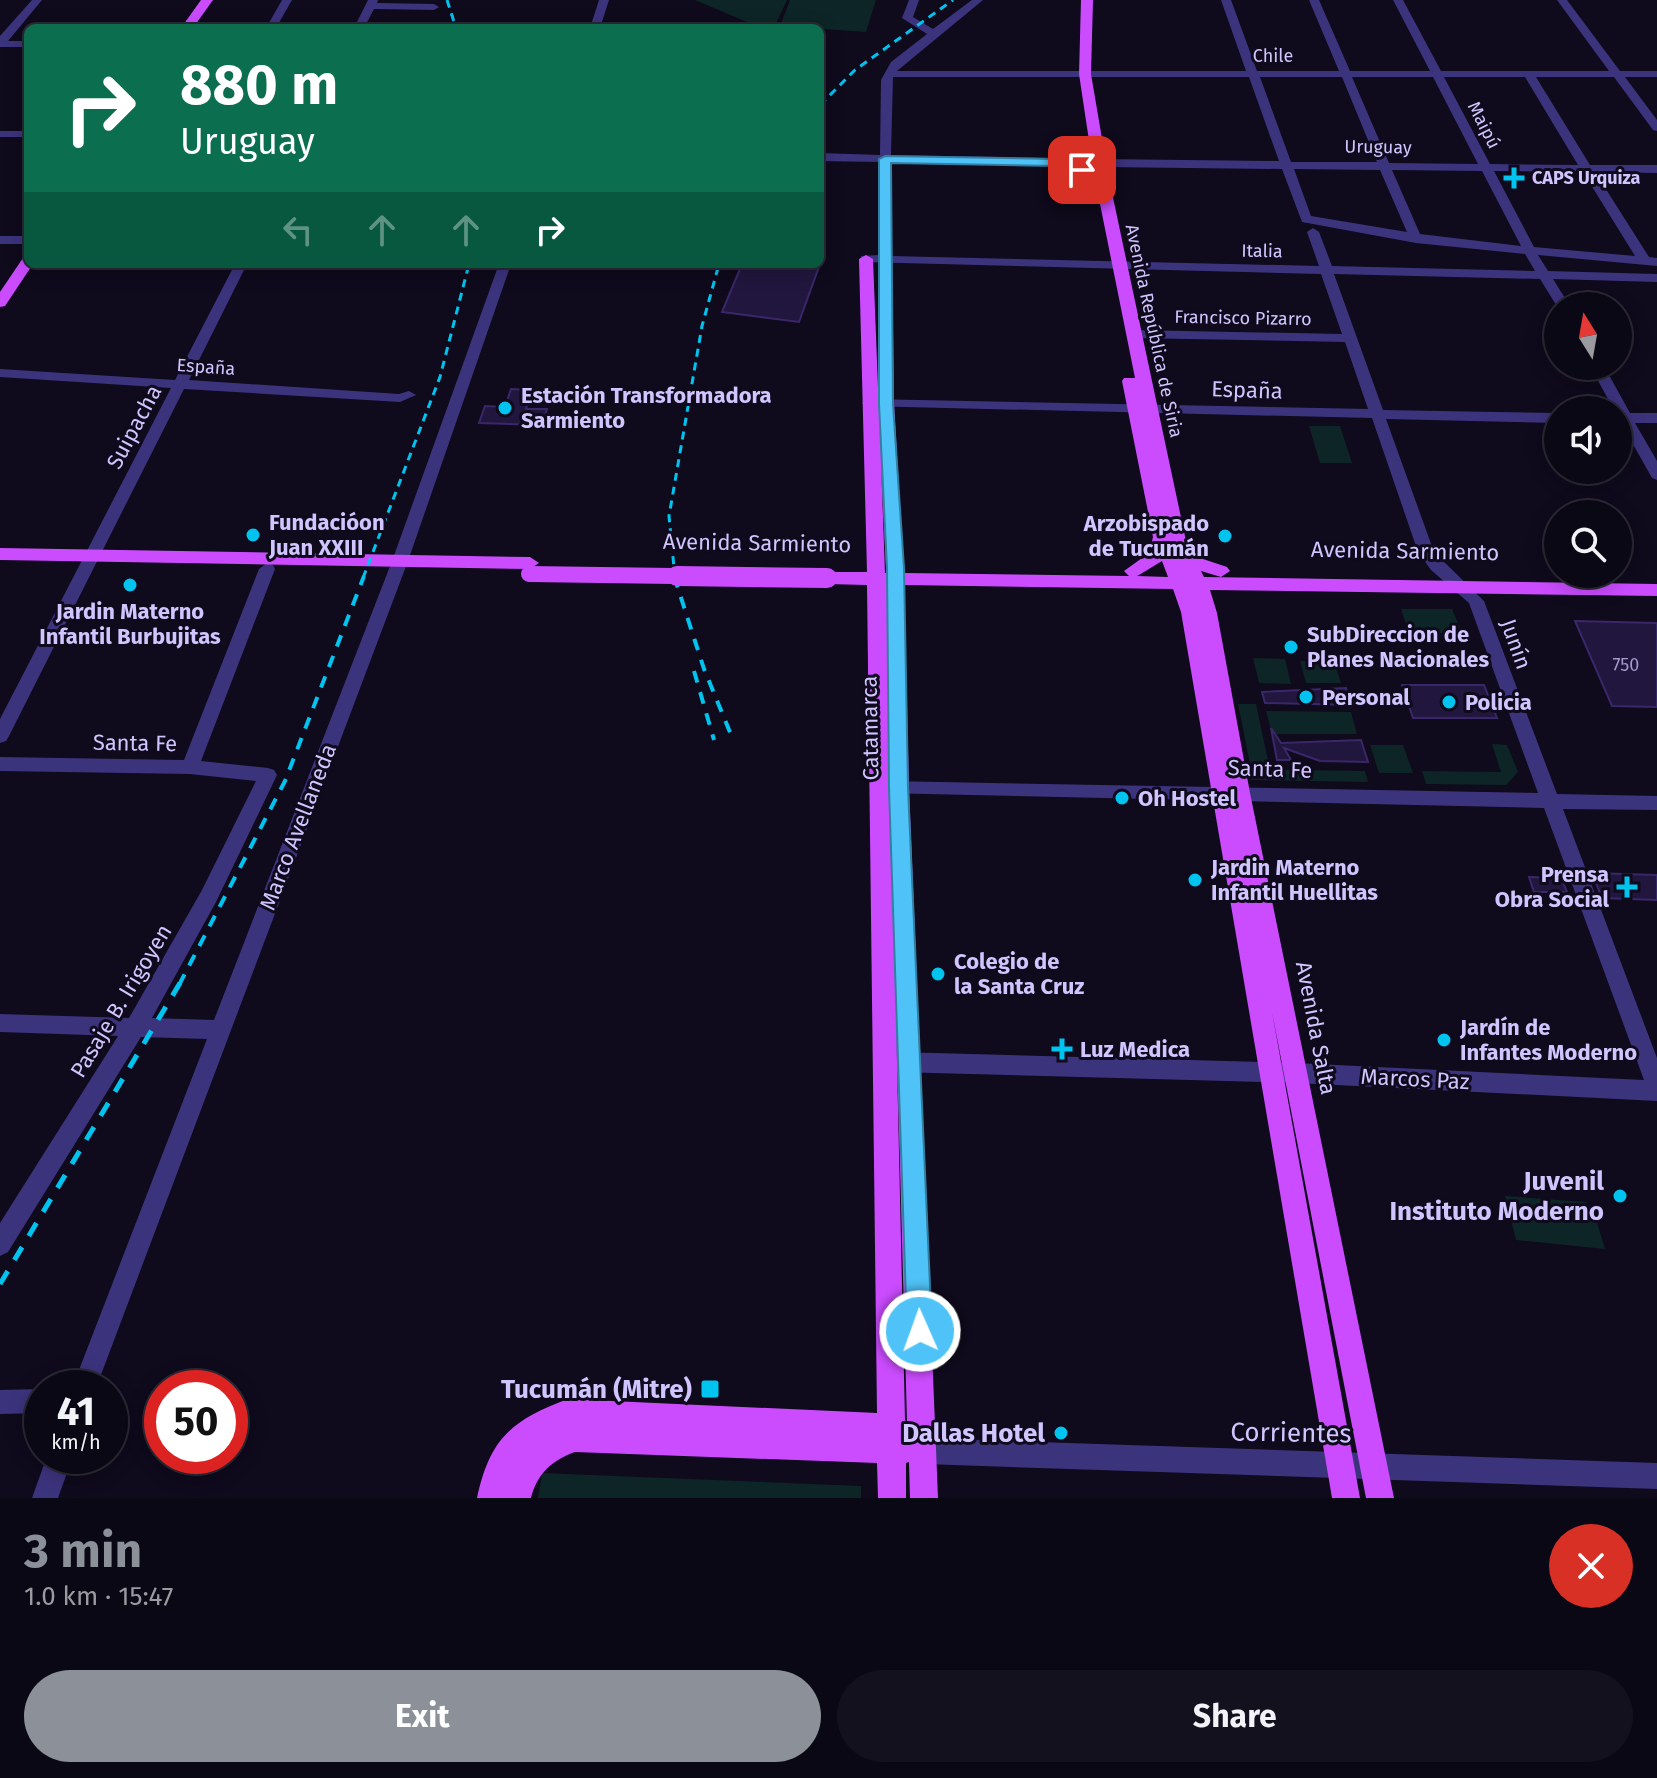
<!DOCTYPE html>
<meta charset="utf-8">
<style>
body{margin:0;font-family:"Fira Sans",sans-serif;background:#14111e;color:#f1f3f6;height:100vh;display:flex;flex-direction:column;font-size:30px;white-space:nowrap}
*{box-sizing:border-box;margin:0}
p{font-size:26px;color:#9a9aa0}
.icon{flex:none;width:44px;height:44px;fill:none;stroke:currentColor;stroke-width:2;stroke-linecap:round;stroke-linejoin:round}
.map{position:relative;height:1498px;overflow:hidden}
.details{display:flex;flex-direction:column;background:#0b0815;flex:1}
.details>*{flex:none}
.banner{position:absolute;left:24px;top:24px;width:800px;height:244px;border-radius:12px;box-shadow:0 4px 20px #0003,0 0 0 2px #2b2934;background:#0b6e4f;color:#fff;overflow:hidden}
.needle{width:52px;rotate:349deg}
.buttons{position:absolute;left:1544px;top:292px;display:grid;gap:16px}
.buttons a{display:grid;place-items:center;width:88px;height:88px;border-radius:50%;background:#0b0815;box-shadow:0 4px 20px #0003,0 0 0 2px #2b2934;font-size:40px}
.speed{position:absolute;left:24px;top:1370px;display:flex;gap:16px;font-size:40px;font-weight:700;text-align:center}
.speed>*{display:grid;place-content:center;width:104px;height:104px;border-radius:50%;background:#0b0815;box-shadow:0 4px 20px #0003,0 0 0 2px #2b2934;line-height:1}
.speed small{font-size:20px;font-weight:400}
.speed .limit{border:12px solid #d22;background:#fff;color:#111}
.pin{position:absolute;display:grid;place-items:center;width:68px;height:68px;color:#fff;margin:-34px;border-radius:16px;box-shadow:0 4px 12px #0006}
.me{position:absolute;width:88px;margin:-44px;rotate:358deg;stroke-linejoin:round;filter:drop-shadow(0 0 6px #0008)}
.turn{display:flex;align-items:center;gap:28px;height:168px;padding:0 24px;font-size:36px}
.turn .icon{width:104px;height:104px;stroke-width:2.5}
.turn b{display:block;font-size:56px;line-height:68px}
.lanes{display:flex;align-items:center;height:76px;padding:0 24px;background:#0003;justify-content:center;gap:40px;direction:ltr}
.lanes .off{opacity:.35}
.round{display:grid;place-items:center;flex:none;width:84px;height:84px;border-radius:42px;background:#14111e}
.overview{display:flex;align-items:center;justify-content:space-between;height:136px;padding:0 24px}
h1{font-size:48px;font-weight:700;line-height:60px;color:#8c9099}
.primary-button{display:flex;gap:16px;margin-top:auto;padding:16px 24px}
.primary-button a{flex:1;height:92px;border-radius:48px;background:#8c9099;color:#fff;font-size:32px;font-weight:700;line-height:92px;text-align:center}
.primary-button a+a{background:#14111e;color:#f1f3f6}
.map>svg:first-child{display:block}
.green{fill:#0d2526}
.building{fill:#21163d;stroke:#3a276a;stroke-width:2}
.lines{fill:none;stroke-linecap:round;stroke-linejoin:round}
.minor{fill:#3c337d;fill-rule:evenodd}
.major{fill:#cb4cff;fill-rule:evenodd}
.rail-far2{stroke:#00c4f0;stroke-width:3;stroke-dasharray:8 6;stroke-linecap:butt}
.rail-far1{stroke:#00c4f0;stroke-width:4;stroke-dasharray:12 10;stroke-linecap:butt}
.rail{stroke:#00c4f0;stroke-width:5;stroke-dasharray:15 13;stroke-linecap:butt}
.major-bridge-far1{stroke:#cb4cff;stroke-width:16}
.major-bridge{stroke:#cb4cff;stroke-width:20}
.route{fill:#4fc3f7;stroke:#337fa1;stroke-width:2}
.poi-dot{fill:#00c4f0;stroke:#0f0a1c;stroke-width:3}
.labels{text-anchor:middle;dominant-baseline:central;stroke-width:6;stroke-linejoin:round;paint-order:stroke}
.far-street-label{font-size:18px;fill:#d1c5ff;stroke:#0f0a1c}
.far-poi-label{font-size:18px;font-weight:bold;fill:#d1c5ff;stroke:#0f0a1c;text-anchor:start}
.number-label{font-size:18px;fill:#a599ce}
.street-label{font-size:22px;fill:#d1c5ff;stroke:#0f0a1c}
.poi-label{font-size:22px;font-weight:bold;fill:#d1c5ff;stroke:#0f0a1c;text-anchor:start}
.near-poi-label{font-size:26px;font-weight:bold;fill:#d1c5ff;stroke:#0f0a1c;text-anchor:end}
.near-street-label{font-size:26px;fill:#d1c5ff;stroke:#0f0a1c}
</style>
<div class="map">
<svg width="1657" height="1498" viewBox="0 0 1657 1498">
<rect width="100%" height="100%" fill="#0f0a1c"/>
<g class="green">
<polygon points="695,0 787,0 774,28 761,28"/>
<polygon points="790,0 876,0 866,32 780,26"/>
<polygon points="1309,426 1340,426 1352,463 1320,463"/>
<polygon points="1401,609 1452,609 1462,633 1409,633"/>
<polygon points="1253,658 1285,659 1291,684 1259,683"/>
<polygon points="1300,661 1334,661 1341,683 1306,683"/>
<polygon points="1238,704 1256,704 1269,765 1250,764"/>
<polygon points="1266,711 1351,712 1357,734 1272,734"/>
<polygon points="1492,744 1507,745 1518,772 1506,785 1426,784 1422,771 1501,772"/>
<polygon points="1370,745 1403,745 1413,773 1379,773"/>
<polygon points="1248,769 1365,771 1368,782 1251,780"/>
<polygon points="1505,1196 1586,1202 1588,1208 1593,1209 1605,1249 1516,1240"/>
<polygon points="542,1473 861,1486 861,1498 538,1498"/>
</g>
<g class="building">
<polygon points="742,264 820,264 799,322 722,312"/>
<polygon points="511,389 532,390 526,409 547,409 542,425 479,423 485,406 505,407"/>
<polygon points="1575,621 1657,623 1657,707 1612,706"/>
<polygon points="1402,685 1484,685 1497,718 1413,718"/>
<polygon points="1346,688 1351,705 1265,703 1262,692"/>
<polygon points="1271,728 1281,743 1361,740 1368,762 1320,761 1284,748 1291,760 1277,760"/>
<polygon points="1592,873 1657,875 1657,900 1602,898"/>
<polygon points="1529,877 1561,878 1567,892 1534,892"/>
</g>
<g class="lines">
<g class="minor">
<polygon points="32,0 42,0 8,41 28,41 28,47 0,47 0,36"/>
<polygon points="282,0 292,0 276,28 266,28"/>
<polygon points="368,0 378,0 377,3 434,4 439,7 434,10 374,9 364,28 354,28"/>
<polygon points="599,0 609,0 600,28 590,28"/>
<path d="M909,0h10l-6,17 20,12 39,-29h11l-86,71h349l-25,-71h10l26,71h82l-30,-71h10l31,71h80l-37,-71h10l38,71h168l-52,-71h10l53,71h37v6h-32l32,43v11l-4,-1 -39,-53h-78l54,88h67v8l-62,-1 54,85 8,1v8l-119,-11 10,16 109,3v8l-104,-3 17,27h-12v2l-18,-29 -206,-5 49,136 175,3v10l-172,-4 48,133 50,49 73,193 100,2v14l-94,-1 94,249v43l-361,-18 -400,-11 -8,-3 -3,-7 3,-7 8,-3 400,11 348,17 -100,-272 -664,-15 -2,-5 2,-5 7,-2 651,12 -69,-190 -38,-33 -13,-18 -46,-134 -508,-12 -2,-3 7,-4 499,10 -23,-67 -211,-4 -7,-4 7,-4 208,4 -21,-60 -460,-12v-6l18,-1 1,-93 -60,-1v-8l60,2 1,-75 10,-18 36,-28 -25,-16zM893,77h356l30,84 -180,-2 -6,4 4,3 -8,2 -34,-10 -164,-3zM1260,77h82l35,85h-86zM1352,77h81l45,87 -89,-1zM1444,77h81l53,88 -88,-1zM891,162l163,4 35,10 15,-4v-5l178,2 20,53 114,21 109,11 10,17 -203,-5 -13,-34 -6,-4 -6,4 12,34 -428,-10zM1294,169l86,1 27,62 -96,-16zM1392,170l90,1 39,75 -101,-12zM1494,171l89,1 52,84 -101,-9z"/>
<rect x="0" y="131" width="28" height="6"/>
<rect x="0" y="236" width="28" height="8"/>
<polygon points="235,264 247,264 189,380 399,394 409,391 416,395 400,402 184,389 9,736 6,741 0,743 0,719 171,388 0,377 0,369 175,380"/>
<polygon points="499,264 511,264 408,561 96,1388 72,1388 207,1039 141,1037 8,1252 0,1256 0,1223 118,1036 0,1032 0,1014 129,1018 202,890 256,781 190,774 0,771 0,757 184,760 259,569 267,563 273,565 275,569 201,761 268,768 274,770 277,775 216,902 152,1018 214,1020 392,561"/>
<polygon points="1590,366 1604,366 1630,413 1657,413 1657,423 1635,423 1657,461 1657,480 1652,478 1621,423 1618,423 1618,410 1614,410"/>
<polygon points="42,1389 42,1413 0,1414 0,1390"/>
<polygon points="924,1438 1657,1463 1657,1489 924,1464 915,1460 911,1451 915,1442"/>
<polygon points="47,1456 73,1456 58,1498 32,1498"/>
</g>
<g class="major">
<polygon points="201,0 213,0 193,28 181,28"/>
<path d="M1081,0h12l-2,74 17,100 78,367 17,18 24,8 3,4 -9,6 -20,-6 3,6 453,7v12l-447,-6 7,23 33,180 144,705h-28l-94,-486 88,486h-28l-151,-886 -8,-23 -269,-4 5,203 29,710h-28l-1,-36 -3,1v35h-28l-1,-35 -302,-11c-23,8 -38,22 -44,46h-54c13,-60 35,-78 91,-99l309,14 -10,-828 -40,-1 -9,-6 9,-6h40l-8,-313 7,-4 7,4 5,128v-127l7,-4 7,4 2,144 10,169 225,3 -5,-5 25,-18 4,-16 -31,-156 2,-3h11l-41,-204 -15,-100zM881,461l5,107v5h-1zM1162,561l6,16 -31,-1 2,-1zM896,1018l11,404 -2,-2z"/>
<polygon points="28,257 28,264 33,264 5,306 0,307 0,292 23,258"/>
<polygon points="0,548 530,557 539,563 530,569 0,560"/>
</g>
<g class="rail-far2">
<polyline points="447,0 456,28"/>
<polyline points="820,105 855,70 953,0"/>
<polyline points="363,578 440,377 469,264"/>
<polyline points="675,578 669,516 702,326 719,264"/>
</g>
<g class="rail-far1">
<polyline points="674,576 704,669 732,737"/>
<polyline points="694,671 714,740"/>
<polyline points="179,985 285,781 364,576"/>
</g>
<polyline class="rail" points="0,1284 180,983"/>
<polyline class="major-bridge-far1" points="529,574 826,578"/>
<polyline class="major-bridge" points="677,576 827,578"/>
</g>
<polygon class="route" points="885,156 1055,159 1088,170 1082,173 1054,166 891,163 893,404 904,568 908,788 932,1331 928,1340 920,1343 911,1340 907,1331 889,788 887,568 879,404 879,159"/>
<g class="poi-dot">
<path d="M1510 166h8v8h8v8h-8v8h-8v-8h-8v-8h8z"/>
<circle cx="505" cy="408" r="8"/>
<circle cx="253" cy="535" r="8"/>
<circle cx="1225" cy="536" r="8"/>
<circle cx="130" cy="585" r="8"/>
<circle cx="1291" cy="647" r="8"/>
<circle cx="1306" cy="697" r="8"/>
<circle cx="1449" cy="702" r="8"/>
<circle cx="1122" cy="798" r="8"/>
<circle cx="1195" cy="880" r="8"/>
<path d="M1623 875h8v8h8v8h-8v8h-8v-8h-8v-8h8z"/>
<circle cx="938" cy="974" r="8"/>
<circle cx="1444" cy="1040" r="8"/>
<path d="M1058 1037h8v8h8v8h-8v8h-8v-8h-8v-8h8z"/>
<circle cx="1620" cy="1196" r="8"/>
<rect x="700" y="1379" width="20" height="20" rx="4"/>
<circle cx="1061" cy="1433" r="8"/>
</g>
<g class="labels">
<g class="far-street-label">
<text x="1273" y="56">Chile</text>
<text transform="translate(1484 125) rotate(63)">Maipú</text>
<text transform="translate(1378 147) rotate(1)">Uruguay</text>
<text transform="translate(1262 251) rotate(1)">Italia</text>
<text transform="translate(1243 318) rotate(1)">Francisco Pizarro</text>
<text transform="translate(1154 331) rotate(78)">Avenida República de Siria</text>
<text transform="translate(206 367) rotate(4)">España</text>
</g>
<g class="far-poi-label">
<text x="1532" y="178">CAPS Urquiza</text>
</g>
<g class="number-label">
<text x="1626" y="665">750</text>
</g>
<g class="street-label">
<text transform="translate(1247 390) rotate(2)">España</text>
<text transform="translate(134 427) rotate(-62)">Suipacha</text>
<text transform="translate(757 543) rotate(1)">Avenida Sarmiento</text>
<text transform="translate(1405 551) rotate(1)">Avenida Sarmiento</text>
<text transform="translate(1516 644) rotate(70)">Junín</text>
<text transform="translate(870 728) rotate(-91)">Catamarca</text>
<text transform="translate(135 743) rotate(1)">Santa Fe</text>
<text transform="translate(1270 769) rotate(2)">Santa Fe</text>
<text transform="translate(298 827) rotate(-69)">Marco Avellaneda</text>
<text transform="translate(121 1001) rotate(-59)">Pasaje B. Irigoyen</text>
<text transform="translate(1316 1028) rotate(79)">Avenida Salta</text>
<text transform="translate(1415 1079) rotate(3)">Marcos Paz</text>
</g>
<g class="poi-label">
<text x="521" y="395">Estación Transformadora<tspan x="521" dy="25">Sarmiento</tspan></text>
<text x="269" y="522">Fundacióon<tspan x="269" dy="25">Juan XXIII</tspan></text>
<text x="1209" y="523" text-anchor="end">Arzobispado<tspan x="1209" dy="25">de Tucumán</tspan></text>
<text x="130" y="611" text-anchor="middle">Jardin Materno<tspan x="130" dy="25">Infantil Burbujitas</tspan></text>
<text x="1307" y="634">SubDireccion de<tspan x="1307" dy="25">Planes Nacionales</tspan></text>
<text x="1322" y="697">Personal</text>
<text x="1465" y="702">Policia</text>
<text x="1138" y="798">Oh Hostel</text>
<text x="1211" y="867">Jardin Materno<tspan x="1211" dy="25">Infantil Huellitas</tspan></text>
<text x="1609" y="874" text-anchor="end">Prensa<tspan x="1609" dy="25">Obra Social</tspan></text>
<text x="954" y="961">Colegio de<tspan x="954" dy="25">la Santa Cruz</tspan></text>
<text x="1460" y="1027">Jardín de<tspan x="1460" dy="25">Infantes Moderno</tspan></text>
<text x="1080" y="1049">Luz Medica</text>
</g>
<g class="near-poi-label">
<text x="1604" y="1181">Juvenil<tspan x="1604" dy="30">Instituto Moderno</tspan></text>
<text x="692" y="1389">Tucumán (Mitre)</text>
<text x="1045" y="1433">Dallas Hotel</text>
</g>
<g class="near-street-label">
<text transform="translate(1291 1433) rotate(1)">Corrientes</text>
</g>
</g>
</svg>
<div class="buttons">
<a><svg class="needle" viewBox="-14 -14 28 28"><path d="M0-13l5 13h-10z" fill="#e53935"/><path d="M0 13l5-13h-10z" fill="#9a9aa0"/></svg></a>
<a><svg class="icon" aria-label="sound" viewBox="0 0 24 24"><path d="M4 9h4l5-4v14l-5-4H4zM17 9q2 3 0 6"/></svg></a>
<a><svg class="icon" aria-label="search" viewBox="0 0 24 24"><circle cx="10" cy="10" r="6"/><path d="M15 15l6 6"/></svg></a>
</div>
<div class="speed"><div>41<small>km/h</small></div><div class="limit">50</div></div>
<div class="pin" style="left:1082px;top:170px;background:#d93025"><svg class="icon" aria-label="arrive" viewBox="0 0 24 24"><path d="M6 21V4h12l-3 4 3 4H6"/></svg></div>
<svg class="me" style="left:920px;top:1331px" viewBox="-20 -20 40 40"><circle r="17" fill="#4fc3f7" stroke="#fff" stroke-width="3"/><path d="M0-11L8 9 0 5-8 9z" fill="#fff"/></svg>
<div class="banner">
<div class="turn"><svg class="icon" aria-label="right" viewBox="0 0 24 24"><path d="M7 20v-9h11M14 6l5 5-5 5"/></svg><div><b>880 m</b>Uruguay</div></div>
<div class="lanes"><svg class="icon off" aria-label="left" viewBox="0 0 24 24"><path d="M17 20v-9H6M10 6l-5 5 5 5"/></svg><svg class="icon off" aria-label="ahead" viewBox="0 0 24 24"><path d="M12 20V5M6 11l6-6 6 6"/></svg><svg class="icon off" aria-label="ahead" viewBox="0 0 24 24"><path d="M12 20V5M6 11l6-6 6 6"/></svg><svg class="icon" aria-label="right" viewBox="0 0 24 24"><path d="M7 20v-9h11M14 6l5 5-5 5"/></svg></div>
</div>
</div>
<section class="details">
<div class="overview"><div><h1>3 min</h1><p>1.0 km · 15:47</p></div><a class="round" style="background:#d93025;color:#fff"><svg class="icon" aria-label="close" viewBox="0 0 24 24"><path d="M6 6l12 12M18 6L6 18"/></svg></a></div>
<div class="primary-button"><a>Exit</a><a>Share</a></div>
</section>
